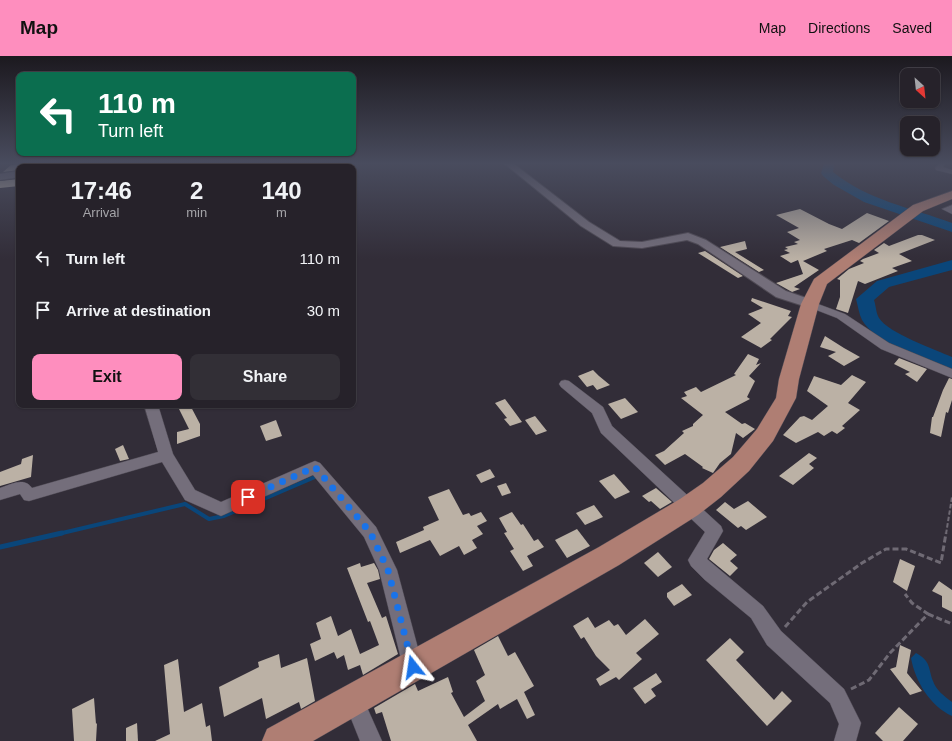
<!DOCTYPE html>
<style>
body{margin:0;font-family:Arial,sans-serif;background:#322f36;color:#f1f3f6;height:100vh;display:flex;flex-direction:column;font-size:15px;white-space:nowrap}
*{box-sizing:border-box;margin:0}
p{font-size:13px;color:#a4a4a8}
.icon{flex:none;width:22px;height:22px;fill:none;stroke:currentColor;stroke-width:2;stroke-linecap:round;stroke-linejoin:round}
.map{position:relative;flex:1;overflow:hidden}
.side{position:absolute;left:16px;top:108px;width:340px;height:244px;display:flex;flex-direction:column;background:#26222a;border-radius:8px;box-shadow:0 1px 3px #0004,0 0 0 1px #423f47}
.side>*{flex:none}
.top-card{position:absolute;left:16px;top:16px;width:340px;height:84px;border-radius:8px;box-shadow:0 1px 3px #0004,0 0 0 1px #423f47;background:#0b6e4f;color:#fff;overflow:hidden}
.needle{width:26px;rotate:153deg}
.tools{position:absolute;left:900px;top:12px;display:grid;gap:8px}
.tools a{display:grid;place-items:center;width:40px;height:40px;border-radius:8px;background:#26222a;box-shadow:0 1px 3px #0004,0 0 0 1px #423f47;font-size:20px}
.pin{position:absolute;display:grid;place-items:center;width:34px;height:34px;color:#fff;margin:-17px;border-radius:8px;box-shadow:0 2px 6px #0006}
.me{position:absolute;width:44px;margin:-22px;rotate:345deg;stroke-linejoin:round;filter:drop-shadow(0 0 3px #0008)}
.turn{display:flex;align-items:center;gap:14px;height:84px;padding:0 16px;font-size:18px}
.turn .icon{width:52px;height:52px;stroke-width:2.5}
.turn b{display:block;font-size:28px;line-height:34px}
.eta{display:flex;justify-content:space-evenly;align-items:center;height:68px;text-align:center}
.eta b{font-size:24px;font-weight:700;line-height:28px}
.primary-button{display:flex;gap:8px;margin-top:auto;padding:8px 16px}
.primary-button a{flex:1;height:46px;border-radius:8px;background:#fe8ebe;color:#111;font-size:16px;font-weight:700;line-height:46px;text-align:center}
.primary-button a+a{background:#322f36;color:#f1f3f6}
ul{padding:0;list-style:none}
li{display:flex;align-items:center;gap:12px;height:52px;padding:0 16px}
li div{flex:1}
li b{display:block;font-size:15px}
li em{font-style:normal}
header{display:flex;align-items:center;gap:24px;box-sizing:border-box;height:56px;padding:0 20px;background:#fe8ebe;color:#111}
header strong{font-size:19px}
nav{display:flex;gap:22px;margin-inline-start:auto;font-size:14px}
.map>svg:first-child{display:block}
.water{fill:#0a467a}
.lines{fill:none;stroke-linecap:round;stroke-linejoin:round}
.stream-far1{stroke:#0a467a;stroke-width:4}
.stream{stroke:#0a467a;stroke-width:5}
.river{fill:#0a467a;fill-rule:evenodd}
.building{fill:#bbb1a5}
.minor-casing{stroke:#4f4a54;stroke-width:1}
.tertiary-casing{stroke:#4f4a54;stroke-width:2}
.primary-casing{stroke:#4f4a54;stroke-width:1}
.path-far1{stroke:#6f6a74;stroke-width:2;stroke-dasharray:4.5 2;stroke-linecap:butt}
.path{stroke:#6f6a74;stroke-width:3;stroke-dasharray:6 3;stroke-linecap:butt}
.minor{fill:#746e7b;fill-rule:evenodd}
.tertiary{fill:#746e7b;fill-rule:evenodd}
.primary{fill:#af7e73;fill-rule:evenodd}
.route{stroke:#1a73e8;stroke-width:7;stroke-dasharray:0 12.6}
</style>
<header>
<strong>Map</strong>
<nav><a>Map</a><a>Directions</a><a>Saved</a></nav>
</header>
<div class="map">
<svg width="952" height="685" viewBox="0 0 952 685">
<rect width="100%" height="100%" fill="#322d38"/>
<path class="water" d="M916,597c15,8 12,15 17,28 3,9 11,15 19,21v14c-22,-10 -37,-35 -41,-58z"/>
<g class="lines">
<polyline class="stream-far1" points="58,478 185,448 209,463 224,460 315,421"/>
<polyline class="stream" points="0,491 62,477"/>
<g class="river">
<path d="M824,108h10l-1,8c34,28 79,36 119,51v9l-88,-30 -30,-17 -11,-9 -2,-3z"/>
<path d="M952,204v10l-63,17 -15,13c2,6 2,13 5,18 9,15 57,32 73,39v13c-24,-6 -78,-28 -90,-50 -3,-6 -4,-14 -6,-21l21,-18z"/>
</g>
</g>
<g class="building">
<polygon points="28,108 26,111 19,111 19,114 3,116 11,109"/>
<polygon points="19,123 19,130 0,132 0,125"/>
<polygon points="800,153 829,168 842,173 867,157 889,165 859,187 852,184 824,193 827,195 803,205 819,214 794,231 800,233 792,236 776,227 803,218 798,204 791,207 780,200 790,197 784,194 788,193 785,191 798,188 794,186 800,184 787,176 799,172 776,159"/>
<polygon points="918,179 922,179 935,184 899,198 912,205 892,212 898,215 865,228 858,225 848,257 836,253 840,241 840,224 837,223 849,213 864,207 860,205 863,203 879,197 874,194 884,187 889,190"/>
<polygon points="745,185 747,193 735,196 764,214 759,216 720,191"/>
<polygon points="705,195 743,220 738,222 698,197"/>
<polygon points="752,242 791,255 788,260 792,261 770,283 772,284 761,292 741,281 761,267 748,258 763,252 751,245"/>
<polygon points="825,280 844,292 860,301 844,310 828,300 836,296 820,291"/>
<polygon points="748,298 759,303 756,309 761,307 749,320 755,325 747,341 750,343 725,356 742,368 745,367 755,373 743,382 736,377 731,398 720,407 713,417 702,412 703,411 685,398 665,409 655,399 664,395 684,377 682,375 693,370 693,368 703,359 681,342 687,340 684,336 696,331 701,336 736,319 734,318"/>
<polygon points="899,302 927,313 917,326 905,318 910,316 894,308"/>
<polygon points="593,314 599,320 610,329 597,334 593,329 587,331 578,320"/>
<polygon points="852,319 866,326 848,347 860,354 842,370 845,372 837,378 832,375 824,380 818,376 796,387 783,379 800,361 804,360 812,364 828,350 807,335 814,320 841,329"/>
<polygon points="949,322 952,323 952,344 948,357 946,356 941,381 930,377 932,361 933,361 943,334"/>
<polygon points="625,342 638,356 621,363 608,348"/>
<polygon points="505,343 522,366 510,370 504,363 507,362 495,347"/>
<polygon points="177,349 190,349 200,368 200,380 177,388 177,376 189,373"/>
<polygon points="535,360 547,375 536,379 525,364"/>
<polygon points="276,364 282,380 266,385 260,370"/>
<polygon points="123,389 129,403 120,405 115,393"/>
<polygon points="809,397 817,402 809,408 814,412 793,429 779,420"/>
<polygon points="33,399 31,421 0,430 0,416 21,408 22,403"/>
<polygon points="490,413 495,421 481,427 476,419"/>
<polygon points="614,418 630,436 615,443 599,425"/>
<polygon points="506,427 511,437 502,440 497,430"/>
<polygon points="656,432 672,446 660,453 651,445 649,446 642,440"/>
<polygon points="449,433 463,459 469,457 471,460 481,456 487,465 477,470 483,478 472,484 477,492 464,499 459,490 440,500 430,484 400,497 396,486 424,474 423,471 439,464 428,441"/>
<polygon points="748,445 767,461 746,474 741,470 738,472 716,454 725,446 734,453"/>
<polygon points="594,449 603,461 585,469 576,457"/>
<polygon points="512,456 521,469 523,468 534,485 538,483 544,491 527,500 533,510 523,515 510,495 514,493 504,477 507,476 499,462"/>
<polygon points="577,473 590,490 567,502 555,484"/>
<polygon points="723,487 737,499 730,505 738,512 730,520 709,503 714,494"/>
<polygon points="658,496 672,511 658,521 644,507"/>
<polygon points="900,503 915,510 907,535 893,526"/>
<polygon points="360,507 361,511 374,507 378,514 380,523 367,527 382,562 386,560 398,598 363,619 360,609 348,614 344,599 337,603 334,596 315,605 310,588 321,583 316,567 331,560 338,580 351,573 360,598 379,589 370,565 368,566 347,512"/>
<polygon points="939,525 952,534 952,556 942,551 942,540 932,535"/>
<polygon points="682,528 692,539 674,550 667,541 667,537"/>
<polygon points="588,561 595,572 609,564 614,570 618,568 626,579 645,563 659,578 636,597 642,603 619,624 616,621 600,630 596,623 610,614 596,600 584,581 581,583 573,570"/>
<polygon points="498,580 508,600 515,596 534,630 524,636 535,659 527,663 517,643 500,653 498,648 468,669 477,685 391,685 382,656 376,658 374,652 415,628 418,635 448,621 453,636 451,637 464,661 485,645 476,625 485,619 474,594"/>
<polygon points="730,582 744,596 736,604 774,644 782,635 792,645 767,670 706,604"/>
<polygon points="900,589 911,594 907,617 922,635 910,639 890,613 896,611"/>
<polygon points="279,598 281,612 307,602 315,645 301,653 299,646 266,663 262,642 224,661 219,631 259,611 258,606"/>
<polygon points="178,603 184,656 202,647 206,671 210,669 212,685 155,685 170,678 164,609"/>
<polygon points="656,617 662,626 651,633 656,640 645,648 633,632"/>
<polygon points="94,642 96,668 97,667 96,685 74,685 72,653"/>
<polygon points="899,651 918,668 903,685 883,685 875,677"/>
<polygon points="137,667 138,685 126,685 126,672"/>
</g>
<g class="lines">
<defs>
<g id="minor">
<polygon points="939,108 945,108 943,111 952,114 952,118 936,114 935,112"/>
<polygon points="952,149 952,158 942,153"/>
<polygon points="810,245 845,258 889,287 952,313 952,322 881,293 837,262 806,250 805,248"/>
<polygon points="565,324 569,325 603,351 612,370 721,470 723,475 707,503 763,550 781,575 844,633 861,667 856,685 834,685 839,668 830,647 767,589 751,562 705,524 691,510 688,504 705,476 601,377 592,357 561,331 559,328 561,325"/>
<path d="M144,349h14l15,49 22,36 26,12 89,-39 5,-2 5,2 56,64 21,43 26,97 -3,7 -7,3 -7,-3 -3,-7 -24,-97 -15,-33 -51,-62 -92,41 -36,-16 -23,-38 -133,39 -5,-1 -4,-6 -20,6v-12c12,-4 24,-11 32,0l126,-36z"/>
<polygon points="354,635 361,638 382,685 360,685 344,645 347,638"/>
</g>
<g id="tertiary">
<polygon points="78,108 103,108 96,111 67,111 68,109"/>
<polygon points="505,108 514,108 589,166 620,185 642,186 688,177 706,184 786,235 815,245 817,248 810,252 776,241 698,188 687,184 642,192 613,190 581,170"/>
<polygon points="19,115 19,121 0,124 0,118"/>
</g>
<polygon id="primary" points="952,135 952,143 923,155 827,228 819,248 799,323 796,342 773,385 749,415 721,441 698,459 619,509 313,685 262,685 267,673 599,491 680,443 703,427 733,401 757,373 776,342 779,323 801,248 814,223 913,149"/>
</defs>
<use href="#minor" class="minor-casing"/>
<use href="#tertiary" class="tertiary-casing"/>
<use href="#primary" class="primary-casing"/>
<polyline class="path-far1" points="946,478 952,441"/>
<g class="path">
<polyline points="928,558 952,568"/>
<polyline points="785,571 807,546 862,507 886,493 906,493 941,507 946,477"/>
<polyline points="851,633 869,624 890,597 928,558 912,547 905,538"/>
</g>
<use href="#minor" class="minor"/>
<use href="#tertiary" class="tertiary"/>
<use href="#primary" class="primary"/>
</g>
<linearGradient id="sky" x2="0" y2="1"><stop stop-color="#1c191f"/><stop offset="0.53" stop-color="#494c5e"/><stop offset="1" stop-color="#494c5e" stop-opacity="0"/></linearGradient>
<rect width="952" height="203" fill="url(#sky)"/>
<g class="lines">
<polyline class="route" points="248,441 315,411 370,476 388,514 413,611"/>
</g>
</svg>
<div class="tools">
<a><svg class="needle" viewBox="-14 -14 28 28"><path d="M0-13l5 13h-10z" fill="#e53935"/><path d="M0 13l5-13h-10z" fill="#a4a4a8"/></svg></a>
<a><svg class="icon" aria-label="search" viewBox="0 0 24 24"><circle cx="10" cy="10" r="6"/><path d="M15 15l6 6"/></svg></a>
</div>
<div class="pin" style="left:248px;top:441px;background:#d93025"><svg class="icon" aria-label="arrive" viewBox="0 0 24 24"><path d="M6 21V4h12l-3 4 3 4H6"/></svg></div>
<svg class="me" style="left:413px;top:611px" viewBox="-20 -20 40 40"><path d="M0-17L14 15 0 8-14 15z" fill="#1a73e8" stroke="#fff" stroke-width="4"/></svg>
<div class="top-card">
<div class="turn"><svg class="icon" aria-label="left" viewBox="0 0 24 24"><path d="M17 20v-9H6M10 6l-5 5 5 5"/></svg><div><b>110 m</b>Turn left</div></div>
</div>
<section class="side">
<div class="eta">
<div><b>17:46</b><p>Arrival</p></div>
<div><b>2</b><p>min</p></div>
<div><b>140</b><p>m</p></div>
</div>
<ul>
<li><svg class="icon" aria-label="left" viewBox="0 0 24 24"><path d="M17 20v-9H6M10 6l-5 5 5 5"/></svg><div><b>Turn left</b></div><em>110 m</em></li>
<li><svg class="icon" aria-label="arrive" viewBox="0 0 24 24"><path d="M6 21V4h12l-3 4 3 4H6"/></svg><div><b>Arrive at destination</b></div><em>30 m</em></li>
</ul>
<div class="primary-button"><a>Exit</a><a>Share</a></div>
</section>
</div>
